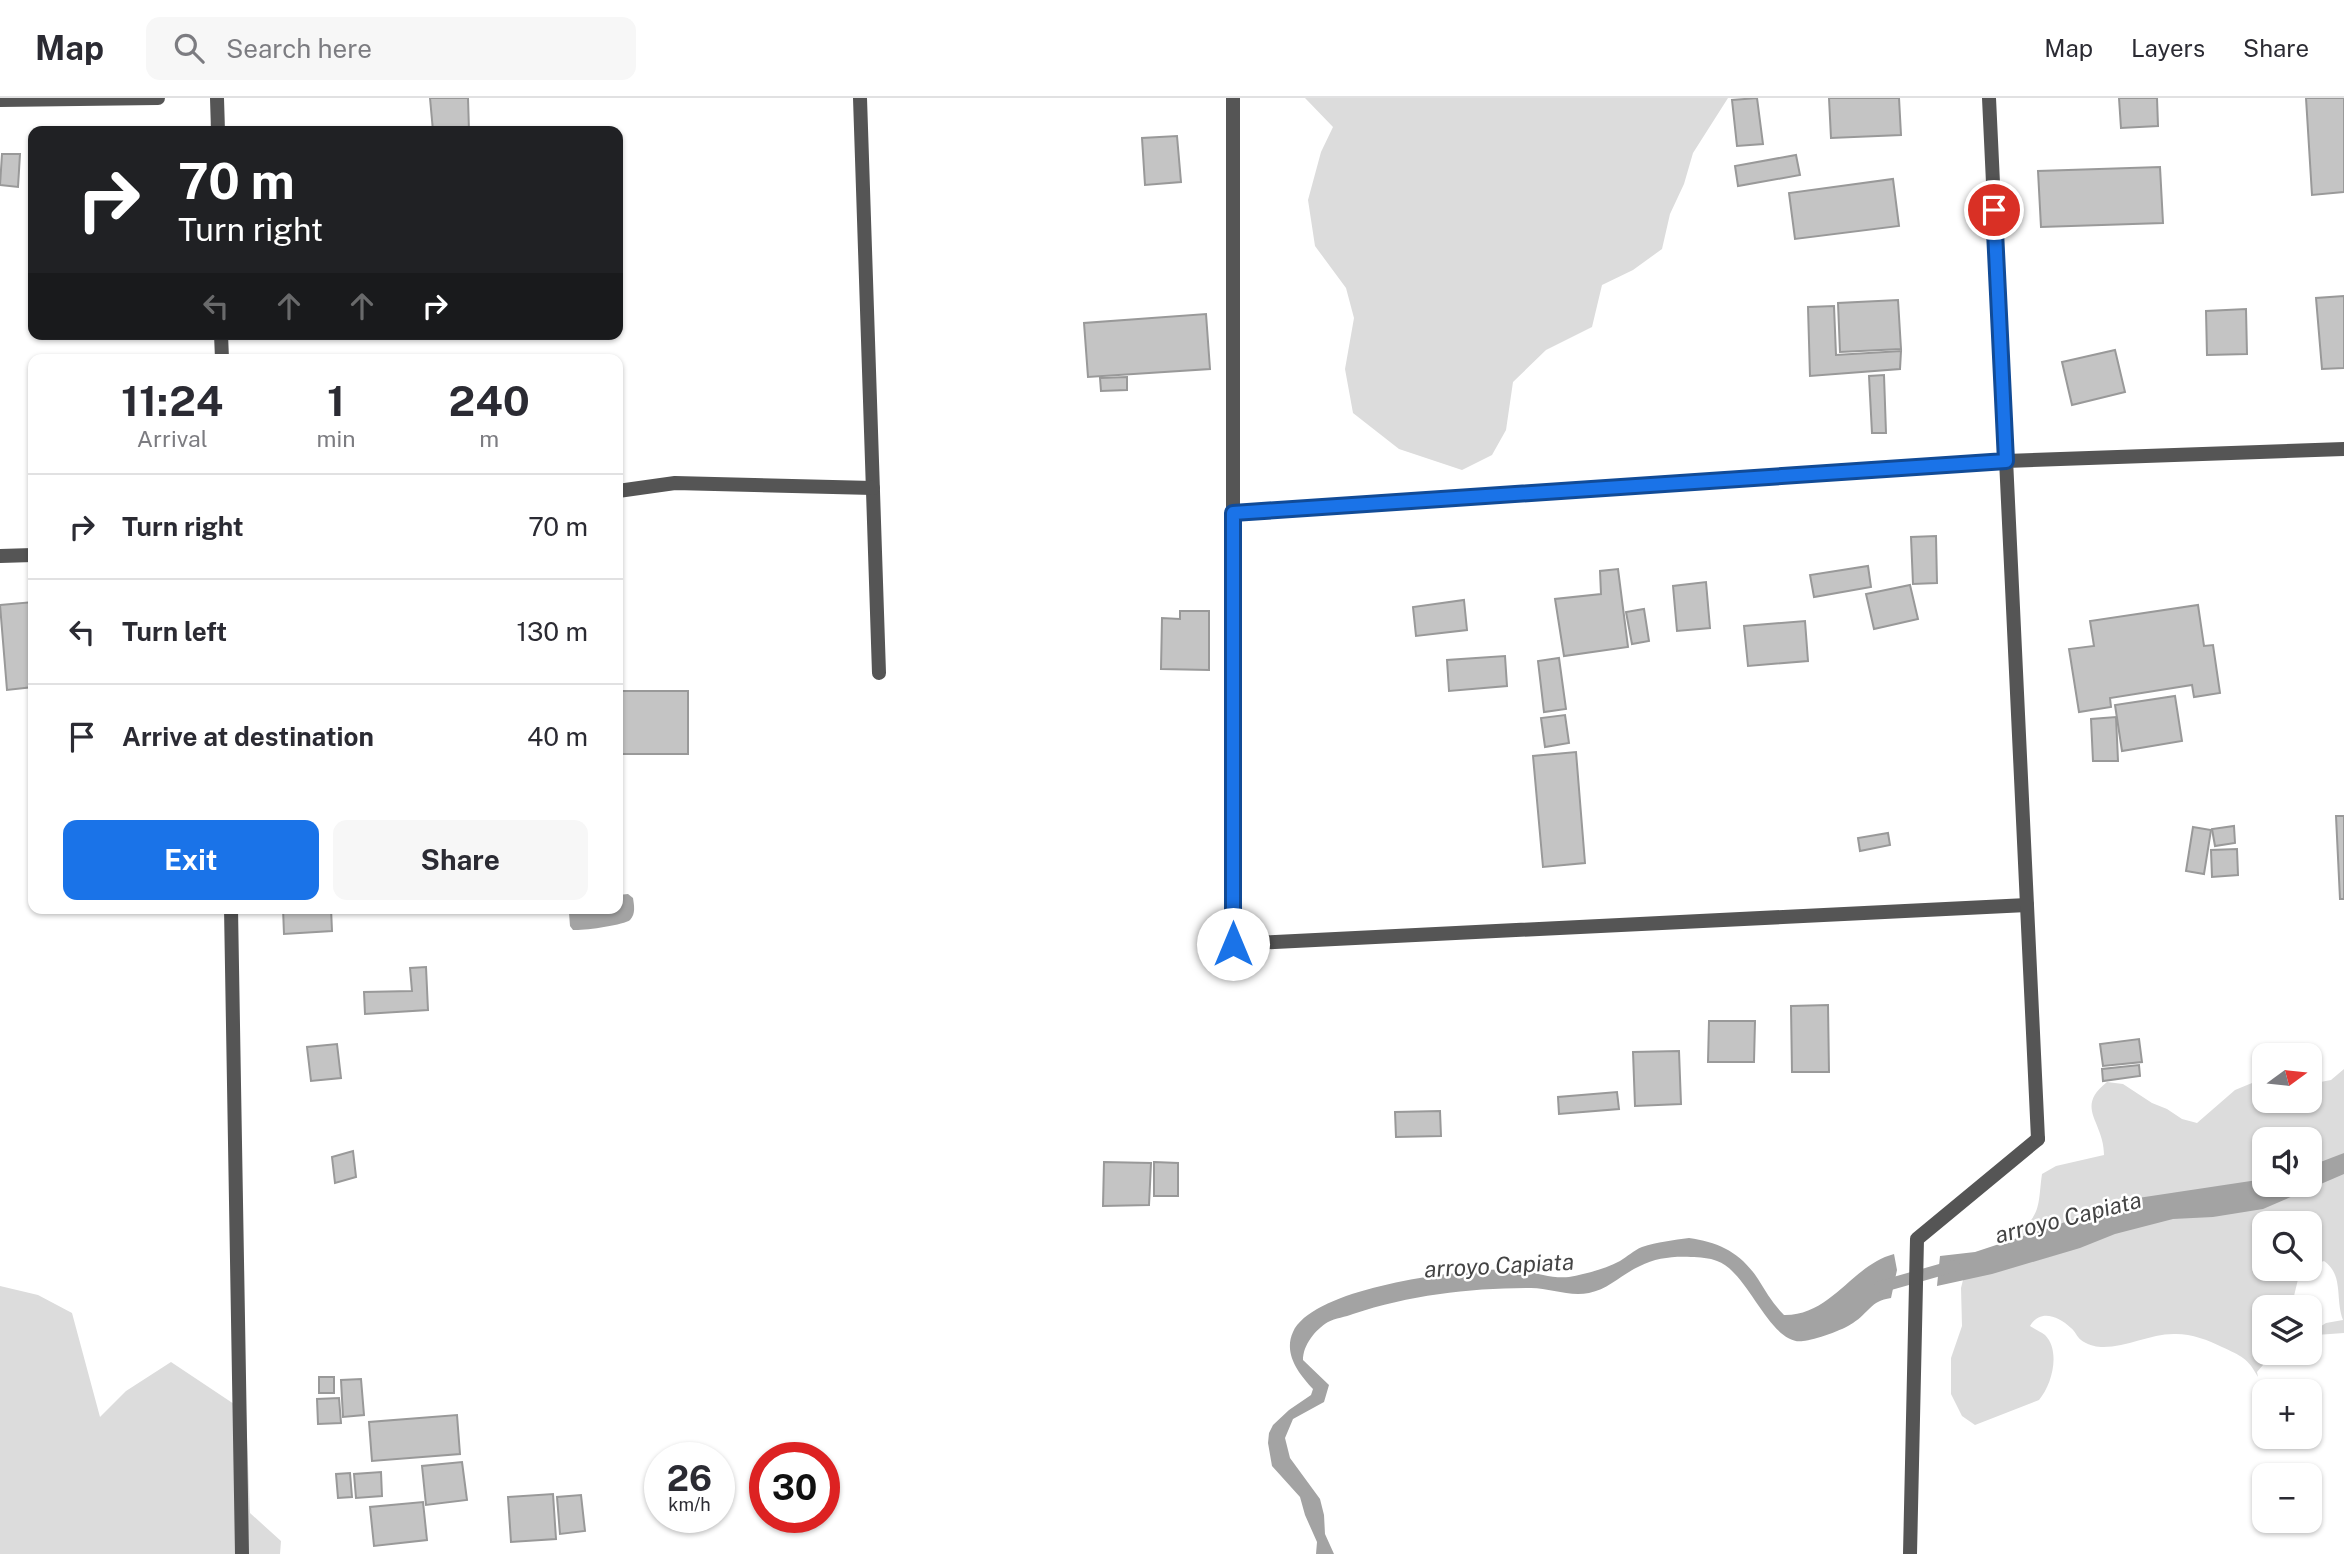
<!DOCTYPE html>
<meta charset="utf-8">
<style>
body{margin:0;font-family:"Public Sans",sans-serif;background:#f7f7f7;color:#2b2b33;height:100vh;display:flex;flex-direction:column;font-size:26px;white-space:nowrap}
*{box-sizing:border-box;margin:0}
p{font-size:23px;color:#7c7c81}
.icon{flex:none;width:38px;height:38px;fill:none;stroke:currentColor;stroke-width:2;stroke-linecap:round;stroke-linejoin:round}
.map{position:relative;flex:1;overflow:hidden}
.details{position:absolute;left:28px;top:256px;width:595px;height:560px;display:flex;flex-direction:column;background:#fff;border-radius:14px;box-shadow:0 2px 5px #0004}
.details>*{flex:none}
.hud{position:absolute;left:28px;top:28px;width:595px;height:214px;border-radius:14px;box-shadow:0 2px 5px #0004;background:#202124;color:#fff;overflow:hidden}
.needle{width:46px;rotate:75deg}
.fabs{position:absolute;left:2252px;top:945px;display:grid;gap:14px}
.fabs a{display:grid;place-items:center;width:70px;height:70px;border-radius:14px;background:#fff;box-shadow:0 2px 5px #0004;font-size:35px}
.speed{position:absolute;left:644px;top:1344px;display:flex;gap:14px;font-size:35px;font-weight:700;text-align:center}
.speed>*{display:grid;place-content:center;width:91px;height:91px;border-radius:50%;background:#fff;box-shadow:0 2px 5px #0004;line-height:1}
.speed small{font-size:18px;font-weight:400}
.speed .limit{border:10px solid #d22;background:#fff;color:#111}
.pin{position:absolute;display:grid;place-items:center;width:60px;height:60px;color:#fff;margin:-30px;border:4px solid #fff;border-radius:50%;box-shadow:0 2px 7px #0007}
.me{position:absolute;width:77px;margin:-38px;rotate:0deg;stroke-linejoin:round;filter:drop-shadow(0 0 5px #0008)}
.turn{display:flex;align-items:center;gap:24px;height:147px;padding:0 35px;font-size:32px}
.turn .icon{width:91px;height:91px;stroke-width:2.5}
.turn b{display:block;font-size:49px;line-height:60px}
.lanes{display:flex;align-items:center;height:66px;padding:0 35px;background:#0003;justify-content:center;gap:35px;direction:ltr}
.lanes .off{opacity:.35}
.eta{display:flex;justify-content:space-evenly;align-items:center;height:119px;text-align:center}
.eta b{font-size:42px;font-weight:700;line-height:49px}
.cta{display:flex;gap:14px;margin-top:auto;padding:14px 35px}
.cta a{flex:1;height:80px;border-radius:14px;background:#1a73e8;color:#fff;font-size:28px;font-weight:700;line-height:80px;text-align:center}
.cta a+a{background:#f7f7f7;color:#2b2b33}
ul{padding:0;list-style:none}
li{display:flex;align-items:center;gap:21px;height:105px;padding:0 35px;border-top:2px solid #e1e1e2}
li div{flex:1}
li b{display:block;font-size:26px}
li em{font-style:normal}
header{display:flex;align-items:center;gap:42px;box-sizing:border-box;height:98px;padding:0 35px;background:#fff;border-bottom:2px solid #e1e1e2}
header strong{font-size:33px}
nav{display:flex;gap:38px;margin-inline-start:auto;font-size:24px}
.search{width:490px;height:63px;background:#f7f7f7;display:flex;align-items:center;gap:18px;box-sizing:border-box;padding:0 24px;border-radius:14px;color:#7c7c81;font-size:26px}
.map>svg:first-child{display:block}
.green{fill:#dcdcdc;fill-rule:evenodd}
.water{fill:#a3a3a3}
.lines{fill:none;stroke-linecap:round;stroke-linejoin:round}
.stream{stroke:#a3a3a3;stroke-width:12}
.building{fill:#c4c4c4;stroke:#999;stroke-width:2}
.lane{stroke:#555;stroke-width:14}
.street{stroke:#555;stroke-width:14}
.route-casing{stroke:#114b97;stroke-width:18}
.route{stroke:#1a73e8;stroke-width:12}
.labels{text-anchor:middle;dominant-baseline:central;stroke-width:5;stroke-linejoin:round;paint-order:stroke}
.water-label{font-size:23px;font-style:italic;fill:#444;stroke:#fff}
</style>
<header>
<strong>Map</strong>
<div class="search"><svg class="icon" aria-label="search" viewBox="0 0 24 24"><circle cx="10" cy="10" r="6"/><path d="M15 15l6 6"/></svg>Search here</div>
<nav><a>Map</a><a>Layers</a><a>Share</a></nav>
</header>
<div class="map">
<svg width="2344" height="1456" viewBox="0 0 2344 1456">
<rect width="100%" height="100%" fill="#fff"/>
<g class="green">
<polygon points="1305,0 1728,0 1693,55 1684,86 1670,116 1662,151 1633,172 1602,187 1592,229 1546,252 1513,284 1506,332 1492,357 1462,372 1399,351 1353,315 1345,271 1354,220 1346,190 1315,148 1308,102 1321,54 1333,29"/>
<path d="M2344,971v264l-28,2 2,-7 8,-5 17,-3c-8,-21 1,-45 -19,-59l-14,5v-43h-46v46h40l-4,2 -6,25 3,11h-33v46h3l-4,12 -6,7 1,5c-10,-19 -17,-21 -36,-30 -14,-7 -30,-13 -46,-13 -25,-1 -50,14 -75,13 -6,0 -15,-3 -20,-7 -4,-3 -6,-9 -10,-12 -13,-12 -31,-19 -41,-2 5,3 11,6 15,9 16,16 7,50 -6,65l-64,25 -13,-9 -11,-22v-36l11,-32 -1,-38 4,-16 49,-26 4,-14c24,-17 20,-30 24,-58l14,-8 48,-11c0,-34 -30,-47 3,-73l16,2 29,19 15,6 15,10 15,4 38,-33 17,-7 12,7v11h46v-17l21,-4zM2264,1041h46v46h-46z"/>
<polygon points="0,1188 38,1197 72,1215 100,1319 126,1293 171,1264 246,1314 250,1415 281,1443 280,1456 0,1456"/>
</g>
<g class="water">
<path d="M628,796l5,4c1,7 3,16 -3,22 -6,5 -48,11 -57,10l-3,-4 -1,-13 8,-5h41v-13z"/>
<polygon points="2344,1055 2344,1076 2263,1111 2213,1119 2173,1121 2115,1136 2080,1150 1992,1176 1937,1188 1940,1158 1975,1154 2138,1100 2264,1081 2264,1087 2310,1087 2310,1068"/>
<path d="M1689,1140c30,4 52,15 69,41 8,13 15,25 26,36 47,1 68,-50 110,-61l3,16 -6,28c-21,3 -22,15 -38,25 -10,7 -38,17 -50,18 -33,5 -55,-70 -86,-80 -7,-3 -18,-4 -26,-4 -17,-1 -36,1 -51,9 -18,8 -31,23 -51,27 -20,4 -39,-5 -58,-5 -60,0 -121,7 -178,26 -7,3 -18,4 -25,8 -13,8 -25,23 -25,38l26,25 -5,17 -31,17 -8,19 5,20 30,41 4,16 1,19 9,20h-18l1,-12 -12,-27 -5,-18 -28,-31 -4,-23 1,-10 4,-8 16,-15 22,-15 2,-6c-14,-15 -30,-35 -20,-57 21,-46 172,-63 218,-63 20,1 37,10 58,8 16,-3 36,-8 51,-16 7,-4 14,-11 22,-14 15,-5 32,-7 47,-9z"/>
</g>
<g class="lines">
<polyline class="stream" points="1880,1189 1954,1168"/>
</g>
<g class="building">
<polygon points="430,0 468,0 469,33 433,33"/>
<polygon points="1757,0 1763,46 1737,48 1732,2"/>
<polygon points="1829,0 1899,0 1901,37 1831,40"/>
<polygon points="2119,0 2157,0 2158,28 2121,30"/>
<polygon points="2306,0 2344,0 2344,94 2312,97"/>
<polygon points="1177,38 1181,84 1145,87 1142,40"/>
<polygon points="2,56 20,56 18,89 0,87"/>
<polygon points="1796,57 1800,77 1738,88 1735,68"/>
<polygon points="2160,69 2163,125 2041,129 2038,73"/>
<polygon points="1893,81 1899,128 1795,141 1789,95"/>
<polygon points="2344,198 2344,270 2322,271 2316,200"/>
<polygon points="1898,202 1901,251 1840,254 1838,205"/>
<polygon points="1834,208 1836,257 1901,253 1900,271 1810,278 1808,209"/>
<polygon points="2246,211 2247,256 2207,257 2206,213"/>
<polygon points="1206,216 1210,271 1088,279 1084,225"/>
<polygon points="2115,252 2125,294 2072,307 2062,264"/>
<polygon points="1884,277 1886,335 1872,335 1869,278"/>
<polygon points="1127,279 1127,292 1101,293 1100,280"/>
<polygon points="1936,438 1937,485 1913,486 1911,439"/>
<polygon points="1868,468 1871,489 1814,499 1810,477"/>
<polygon points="1618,471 1628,549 1564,558 1555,501 1601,496 1600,473"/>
<polygon points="1706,484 1710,530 1677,533 1673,488"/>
<polygon points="1910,487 1918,521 1874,531 1866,496"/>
<polygon points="1464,502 1467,532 1416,538 1413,509"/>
<polygon points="33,504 33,566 31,567 33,589 7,592 0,507"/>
<polygon points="2198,507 2204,548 2213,547 2220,595 2194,599 2192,587 2110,600 2111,609 2079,614 2069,551 2094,548 2090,523"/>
<polygon points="1644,511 1649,543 1632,546 1626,514"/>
<polygon points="1180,513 1209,513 1209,572 1161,571 1162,520 1180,521"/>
<polygon points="1805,523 1808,563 1748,568 1744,528"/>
<polygon points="1505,558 1507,588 1449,593 1447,562"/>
<polygon points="1559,560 1566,611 1544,614 1538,563"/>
<rect x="620" y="593" width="68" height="63"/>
<polygon points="2175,598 2182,643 2122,653 2115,607"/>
<polygon points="1565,617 1569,645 1545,649 1541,620"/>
<polygon points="2116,619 2118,663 2093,663 2091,621"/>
<polygon points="1576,654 1585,765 1543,769 1533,658"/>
<polygon points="2336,718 2344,718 2344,801 2340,801"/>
<polygon points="2234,728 2235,745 2215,748 2212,731"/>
<polygon points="2193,729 2211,732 2204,776 2186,773"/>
<polygon points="1888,735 1890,747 1860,753 1858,740"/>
<polygon points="2237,751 2238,777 2212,779 2211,752"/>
<polygon points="283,810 331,810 332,833 284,836"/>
<polygon points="426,869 428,912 365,916 364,894 412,893 410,870"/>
<polygon points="1828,907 1829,974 1792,974 1791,908"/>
<polygon points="1709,923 1755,923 1754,964 1708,964"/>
<polygon points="2139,941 2142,964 2103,968 2100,946"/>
<polygon points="337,946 341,980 311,983 307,949"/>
<polygon points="1679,953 1681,1006 1635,1008 1633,954"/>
<polygon points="2139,967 2140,978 2103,983 2102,971"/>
<polygon points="1617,994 1619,1011 1559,1016 1558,999"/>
<polygon points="1440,1013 1441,1038 1396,1039 1395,1014"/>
<polygon points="353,1053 356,1079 335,1085 332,1059"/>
<polygon points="1104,1064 1151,1065 1149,1107 1103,1108"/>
<polygon points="1154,1064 1178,1065 1178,1098 1154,1098"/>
<rect x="319" y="1279" width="15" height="16"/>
<polygon points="361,1281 364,1317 343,1319 341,1282"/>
<polygon points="339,1300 341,1325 318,1326 317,1301"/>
<polygon points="457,1317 460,1356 372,1363 369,1324"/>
<polygon points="462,1364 467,1402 426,1407 422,1368"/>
<polygon points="381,1374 382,1398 356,1400 354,1376"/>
<polygon points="350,1375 352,1399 338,1400 336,1376"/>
<polygon points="553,1396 556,1441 511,1444 508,1399"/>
<polygon points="581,1397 585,1433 560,1436 557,1399"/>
<polygon points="423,1404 427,1442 374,1448 370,1409"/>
</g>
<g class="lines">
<g class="lane">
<polyline points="860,0 879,575"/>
<polyline points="618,393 675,385 873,390"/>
<polyline points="1233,415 2006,363 2344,351"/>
<polyline points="0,458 33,457"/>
<polyline points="1233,846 2027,807"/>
<polyline points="1910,1456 1917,1141 2038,1041"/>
</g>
<g class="street">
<polyline points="217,0 218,33"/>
<polyline points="1989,0 2038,1041"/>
<polyline points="0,2 158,0"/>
<polyline points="221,236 222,261"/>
<polyline points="231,810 242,1456"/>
<polyline points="1233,846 1233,0"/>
</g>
</g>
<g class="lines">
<defs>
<polyline id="route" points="1233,846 1233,415 2006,363 1994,112"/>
</defs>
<use href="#route" class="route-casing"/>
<use href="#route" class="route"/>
</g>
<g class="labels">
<g class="water-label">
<text transform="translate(2068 1119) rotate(-14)">arroyo Capiata</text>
<text transform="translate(1499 1167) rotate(-3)">arroyo Capiata</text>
</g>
</g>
</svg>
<div class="fabs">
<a><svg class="needle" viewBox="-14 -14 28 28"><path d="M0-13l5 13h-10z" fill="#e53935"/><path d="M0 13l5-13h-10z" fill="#7c7c81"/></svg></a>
<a><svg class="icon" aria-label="sound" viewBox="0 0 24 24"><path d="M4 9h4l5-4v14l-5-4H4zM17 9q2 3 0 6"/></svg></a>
<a><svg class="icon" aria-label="search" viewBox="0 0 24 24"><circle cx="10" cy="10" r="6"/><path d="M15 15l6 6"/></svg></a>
<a><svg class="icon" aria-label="layers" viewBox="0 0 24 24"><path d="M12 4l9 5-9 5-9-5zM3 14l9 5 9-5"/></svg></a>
<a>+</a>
<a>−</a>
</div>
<div class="speed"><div>26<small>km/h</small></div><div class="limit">30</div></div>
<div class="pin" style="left:1994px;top:112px;background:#d93025"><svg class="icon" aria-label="arrive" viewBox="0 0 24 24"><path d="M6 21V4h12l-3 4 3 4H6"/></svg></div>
<svg class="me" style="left:1233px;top:846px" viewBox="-20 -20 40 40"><circle r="19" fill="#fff"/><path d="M0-13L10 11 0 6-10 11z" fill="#1a73e8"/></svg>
<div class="hud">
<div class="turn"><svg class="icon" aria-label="right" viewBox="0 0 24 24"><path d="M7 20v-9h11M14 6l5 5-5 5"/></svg><div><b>70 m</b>Turn right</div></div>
<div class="lanes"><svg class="icon off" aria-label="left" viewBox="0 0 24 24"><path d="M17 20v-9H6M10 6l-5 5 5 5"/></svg><svg class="icon off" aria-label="ahead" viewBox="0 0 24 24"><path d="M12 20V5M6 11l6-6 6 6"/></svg><svg class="icon off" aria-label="ahead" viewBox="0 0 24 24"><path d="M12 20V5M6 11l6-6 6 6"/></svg><svg class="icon" aria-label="right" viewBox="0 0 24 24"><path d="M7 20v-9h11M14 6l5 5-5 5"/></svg></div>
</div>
<section class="details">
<div class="eta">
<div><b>11:24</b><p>Arrival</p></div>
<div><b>1</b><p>min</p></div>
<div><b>240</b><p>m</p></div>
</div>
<ul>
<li><svg class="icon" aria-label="right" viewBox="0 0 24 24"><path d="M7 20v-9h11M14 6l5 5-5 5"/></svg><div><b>Turn right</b></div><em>70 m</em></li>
<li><svg class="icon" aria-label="left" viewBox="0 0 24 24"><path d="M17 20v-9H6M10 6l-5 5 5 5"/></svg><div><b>Turn left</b></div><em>130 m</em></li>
<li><svg class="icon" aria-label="arrive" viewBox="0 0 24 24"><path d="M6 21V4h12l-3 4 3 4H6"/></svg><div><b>Arrive at destination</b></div><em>40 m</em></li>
</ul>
<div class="cta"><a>Exit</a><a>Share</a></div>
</section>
</div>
